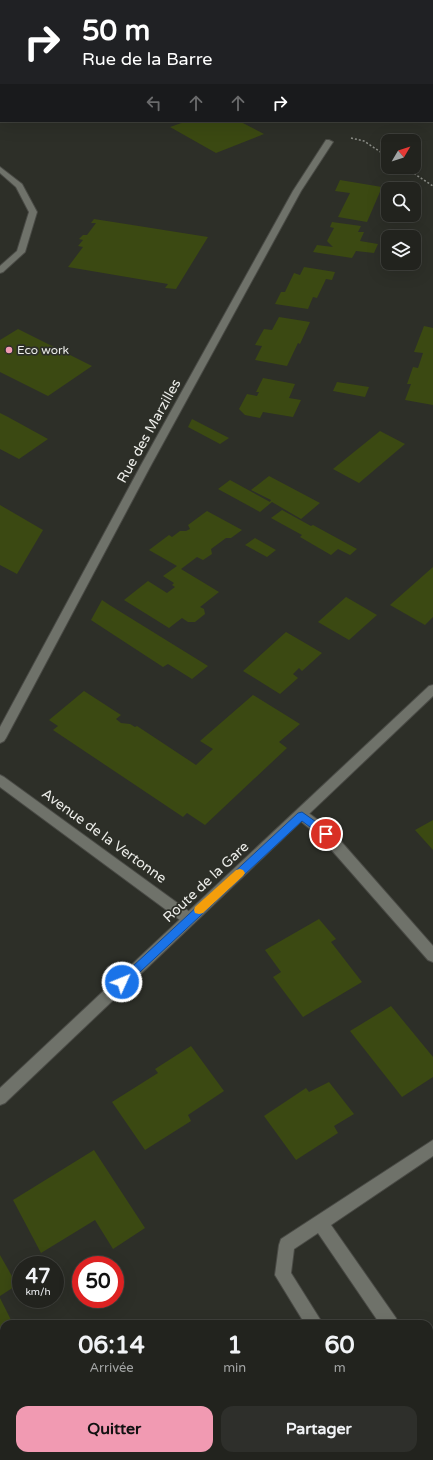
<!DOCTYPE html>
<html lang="fr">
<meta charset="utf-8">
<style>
body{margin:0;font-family:"Varela Round",sans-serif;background:#2e2f2b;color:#f1f3f6;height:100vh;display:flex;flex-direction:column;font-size:15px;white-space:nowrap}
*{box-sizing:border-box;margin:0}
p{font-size:13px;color:#a2a4a4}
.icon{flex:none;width:22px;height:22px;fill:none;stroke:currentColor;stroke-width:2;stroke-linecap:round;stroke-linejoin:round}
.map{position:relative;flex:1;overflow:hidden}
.drawer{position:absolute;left:0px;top:1320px;width:433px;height:140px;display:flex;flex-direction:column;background:#22231e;border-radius:12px 12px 0 0;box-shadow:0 4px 16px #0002,0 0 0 1px #3f403c}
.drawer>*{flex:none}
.top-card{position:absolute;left:0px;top:0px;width:433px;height:122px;box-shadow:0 4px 16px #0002,0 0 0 1px #3f403c;background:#202124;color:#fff;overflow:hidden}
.needle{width:26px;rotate:51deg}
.fabs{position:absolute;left:381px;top:134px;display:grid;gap:8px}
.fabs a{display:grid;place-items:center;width:40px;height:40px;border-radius:8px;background:#22231e;box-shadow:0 4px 16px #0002,0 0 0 1px #3f403c;font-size:20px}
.speed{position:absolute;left:12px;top:1256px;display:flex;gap:8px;font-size:20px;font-weight:700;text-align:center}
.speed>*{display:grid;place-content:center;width:52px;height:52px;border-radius:50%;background:#22231e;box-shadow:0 4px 16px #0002,0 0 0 1px #3f403c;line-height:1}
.speed small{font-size:10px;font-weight:400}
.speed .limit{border:6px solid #d22;background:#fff;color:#111}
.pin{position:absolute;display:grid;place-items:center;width:34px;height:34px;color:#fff;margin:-17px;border:2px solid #fff;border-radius:50%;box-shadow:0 1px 4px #0007}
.me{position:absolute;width:44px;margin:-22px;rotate:46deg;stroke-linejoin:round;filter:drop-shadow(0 0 3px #0008)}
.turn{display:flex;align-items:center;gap:14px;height:84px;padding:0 16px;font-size:18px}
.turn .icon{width:52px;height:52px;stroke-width:2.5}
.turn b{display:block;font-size:28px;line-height:34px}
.lanes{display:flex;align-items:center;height:38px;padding:0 16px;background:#0003;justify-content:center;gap:20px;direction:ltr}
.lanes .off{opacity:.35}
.eta{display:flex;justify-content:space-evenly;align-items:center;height:68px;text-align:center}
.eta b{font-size:24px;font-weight:800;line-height:28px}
.button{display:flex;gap:8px;margin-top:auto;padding:8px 16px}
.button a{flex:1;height:46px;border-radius:12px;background:#f19ab2;color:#111;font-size:16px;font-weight:800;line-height:46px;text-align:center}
.button a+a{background:#2e2f2b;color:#f1f3f6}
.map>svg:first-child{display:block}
.building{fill:#3b4912}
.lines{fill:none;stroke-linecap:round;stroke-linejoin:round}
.minor-casing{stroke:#494a45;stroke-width:2}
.secondary-casing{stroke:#494a45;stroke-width:2}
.path{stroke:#8b8d87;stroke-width:1.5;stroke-dasharray:2 2;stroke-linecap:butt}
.minor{fill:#6f726a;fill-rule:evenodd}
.secondary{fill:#6f726a;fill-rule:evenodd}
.route{fill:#1a73e8;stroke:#114b97}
.slow{fill:#f59e0b}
.poi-dot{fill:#f19ab2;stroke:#2d2f28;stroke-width:1.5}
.labels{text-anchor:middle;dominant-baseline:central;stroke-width:3.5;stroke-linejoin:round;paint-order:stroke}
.far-poi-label{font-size:12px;fill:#ecede9;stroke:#2d2f28;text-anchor:start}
.street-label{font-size:14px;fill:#ecede9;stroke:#2d2f28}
</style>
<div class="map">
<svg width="433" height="1460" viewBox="0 0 433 1460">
<rect width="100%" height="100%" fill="#2d2f28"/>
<g class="building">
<polygon points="187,121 239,121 264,134 216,153 170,127"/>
<polygon points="340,180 382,187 367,222 338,217 350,193 335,191"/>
<polygon points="94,219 126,224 208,237 176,289 165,288 168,284 68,267 83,247 78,246 83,240 79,239 83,235 87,235 96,223 91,223"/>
<polygon points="332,222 361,226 358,232 364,232 360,241 378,244 374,253 356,251 352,258 313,252 317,245 333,247 327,241 334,228 330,227"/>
<polygon points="304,267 335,272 332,280 326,279 317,298 313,297 308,309 275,304 281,292 285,292 294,273 300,275"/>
<polygon points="279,317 310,322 300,344 298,343 287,366 255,360 262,346 255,345 264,329 272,330"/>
<polygon points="424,326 433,328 433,405 405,400 411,384 407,384 413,367 418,368 423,353 414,352"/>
<polygon points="18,329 92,366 48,396 0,372 0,340"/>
<polygon points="263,378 295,384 289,398 301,400 293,417 263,412 260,418 245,415 239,409 247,394 257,396 259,392 256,392"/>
<polygon points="337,382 369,387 365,397 333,391"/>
<polygon points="0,413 8,417 48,439 19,459 0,449"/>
<polygon points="192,419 229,438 220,444 188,427"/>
<polygon points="380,431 405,444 359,483 333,469"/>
<polygon points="269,476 320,503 301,519 272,502 260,512 218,489 230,480 270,502 271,500 251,490"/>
<polygon points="0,505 43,530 17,574 0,565"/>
<polygon points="282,510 311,526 313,525 357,549 350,555 338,549 331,555 300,537 302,535 271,518"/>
<polygon points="207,511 242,530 231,538 226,538 211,549 212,554 203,560 197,557 181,569 219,592 200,607 204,609 205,614 195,622 188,622 182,618 169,628 124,600 148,581 167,593 175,587 172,585 174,583 163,576 177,566 149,550 169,535 172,537 180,531 186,531 190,529 188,525"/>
<polygon points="255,538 276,550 267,557 245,545"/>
<polygon points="433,567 433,617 425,625 390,605"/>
<polygon points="346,597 377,615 349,640 318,622"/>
<polygon points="102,600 111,606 208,666 192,679 168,664 163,667 91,620"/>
<polygon points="286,632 322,653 302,671 299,668 293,674 298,678 280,694 243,671"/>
<polygon points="84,691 121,715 116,719 121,723 130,724 135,727 137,726 196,765 213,749 200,741 253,695 300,724 279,742 287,748 205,825 187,813 183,817 53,730 58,726 49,720"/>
<polygon points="433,820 433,850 415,830"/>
<polygon points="319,919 336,939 331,942 362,982 303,1017 273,977 281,972 265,950"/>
<polygon points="391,1006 433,1057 433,1077 402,1097 350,1031"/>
<polygon points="191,1046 224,1091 188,1115 191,1121 145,1150 112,1102 158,1073 155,1069"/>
<polygon points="329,1082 354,1114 334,1126 338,1133 296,1160 264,1116 306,1088 309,1092"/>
<polygon points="94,1150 145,1228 113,1249 95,1220 41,1253 13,1200"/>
<polygon points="0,1255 17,1285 0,1296"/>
<polygon points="0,1298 13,1324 4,1324 4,1330 0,1333"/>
<polygon points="132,1456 230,1456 232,1460 134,1460"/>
</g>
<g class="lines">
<defs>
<g id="minor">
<polygon points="0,88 1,88 0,93"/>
<polygon points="326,140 329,140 333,142 301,191 150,467 6,738 4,741 0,743 0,727 140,467 293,191"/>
<polygon points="0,167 22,184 37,212 25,252 3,272 0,273 0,266 17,251 29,212 16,187 0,173"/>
<polygon points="0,775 4,777 194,915 196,919 194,923 189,925 184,923 0,787"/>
<polygon points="302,810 306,811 331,830 433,946 433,962 428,960 321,838 298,819 296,815 298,811"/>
<polygon points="433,1140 433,1156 331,1225 396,1318 398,1324 380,1324 318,1233 294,1249 291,1273 323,1324 305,1324 275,1275 279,1245 281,1239"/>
<polygon points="429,1371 433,1373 433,1395 429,1393"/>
<polygon points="393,1456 414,1456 416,1460 395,1460"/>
</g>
<polygon id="secondary" points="433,685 433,696 5,1103 0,1105 0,1088 429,686"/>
</defs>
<use href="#minor" class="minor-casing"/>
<use href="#secondary" class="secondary-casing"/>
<g class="path">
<polyline points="351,138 364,141 388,157"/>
<polyline points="404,167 433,186"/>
</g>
<use href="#minor" class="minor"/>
<use href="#secondary" class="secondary"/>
</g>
<polygon class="route" points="302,812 329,831 330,834 329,836 322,836 302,821 126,985 122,987 119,985 117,982 119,979 298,813"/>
<polygon class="slow" points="240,869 243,870 245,873 243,876 203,913 199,914 195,913 194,910 195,907 236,870"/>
<circle class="poi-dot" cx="9" cy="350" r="4"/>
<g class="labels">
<g class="far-poi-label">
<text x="17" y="350">Eco work</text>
</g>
<g class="street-label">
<text transform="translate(149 431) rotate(-61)">Rue des Marzilles</text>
<text transform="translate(104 836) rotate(36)">Avenue de la Vertonne</text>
<text transform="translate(206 882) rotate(-43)">Route de la Gare</text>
</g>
</g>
</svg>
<div class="fabs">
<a><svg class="needle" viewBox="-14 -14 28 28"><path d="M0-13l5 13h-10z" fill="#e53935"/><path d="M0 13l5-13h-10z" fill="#a2a4a4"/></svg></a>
<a><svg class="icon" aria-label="search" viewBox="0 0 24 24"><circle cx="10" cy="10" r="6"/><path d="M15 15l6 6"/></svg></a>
<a><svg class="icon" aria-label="layers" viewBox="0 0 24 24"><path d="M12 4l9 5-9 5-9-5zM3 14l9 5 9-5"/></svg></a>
</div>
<div class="speed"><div>47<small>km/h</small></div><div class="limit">50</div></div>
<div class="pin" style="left:326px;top:834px;background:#d93025"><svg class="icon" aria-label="arrive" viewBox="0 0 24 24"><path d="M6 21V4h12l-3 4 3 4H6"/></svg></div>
<svg class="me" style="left:122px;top:982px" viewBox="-20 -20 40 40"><circle r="17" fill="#1a73e8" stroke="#fff" stroke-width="3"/><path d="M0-11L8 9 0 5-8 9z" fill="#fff"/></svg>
<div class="top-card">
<div class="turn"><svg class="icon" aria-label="right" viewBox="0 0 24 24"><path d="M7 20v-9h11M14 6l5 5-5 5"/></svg><div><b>50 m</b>Rue de la Barre</div></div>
<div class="lanes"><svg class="icon off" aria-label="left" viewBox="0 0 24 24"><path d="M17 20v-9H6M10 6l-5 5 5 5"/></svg><svg class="icon off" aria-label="ahead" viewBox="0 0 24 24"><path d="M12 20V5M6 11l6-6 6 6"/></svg><svg class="icon off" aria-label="ahead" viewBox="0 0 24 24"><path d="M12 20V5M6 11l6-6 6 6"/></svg><svg class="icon" aria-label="right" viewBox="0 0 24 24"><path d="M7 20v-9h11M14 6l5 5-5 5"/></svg></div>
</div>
<section class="drawer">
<div class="eta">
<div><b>06:14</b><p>Arrivée</p></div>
<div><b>1</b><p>min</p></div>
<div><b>60</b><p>m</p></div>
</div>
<div class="button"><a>Quitter</a><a>Partager</a></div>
</section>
</div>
